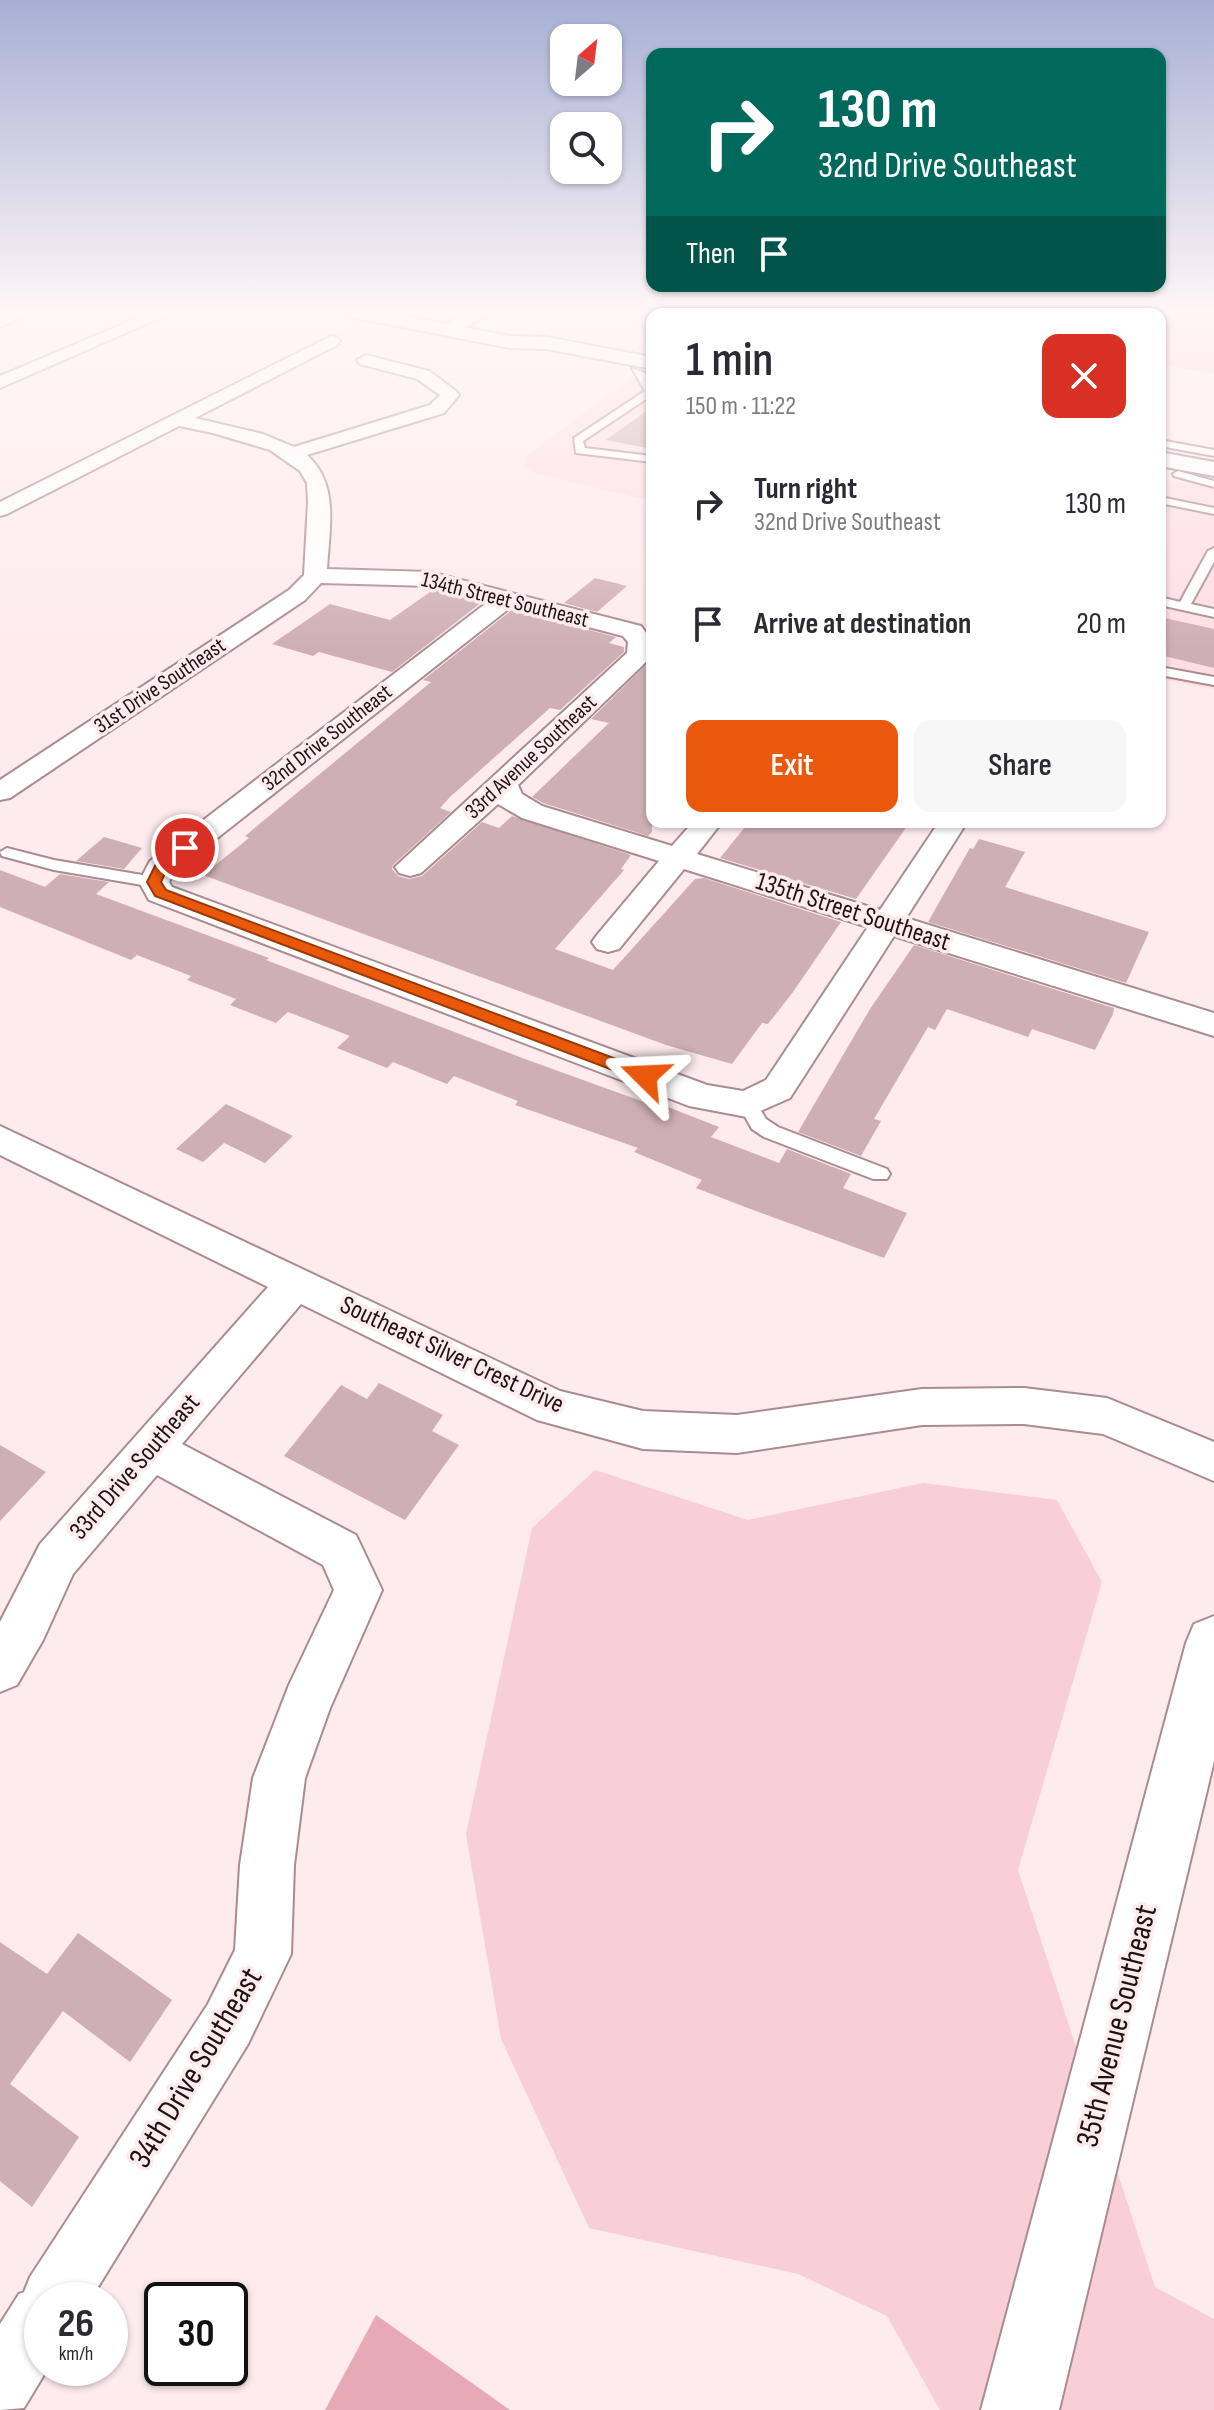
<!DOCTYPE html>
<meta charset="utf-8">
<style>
body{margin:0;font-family:"Sofia Sans Condensed",sans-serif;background:#f7f7f7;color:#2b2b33;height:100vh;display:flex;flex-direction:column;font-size:30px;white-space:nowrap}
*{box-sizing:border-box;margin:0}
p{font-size:26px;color:#7c7c81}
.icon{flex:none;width:44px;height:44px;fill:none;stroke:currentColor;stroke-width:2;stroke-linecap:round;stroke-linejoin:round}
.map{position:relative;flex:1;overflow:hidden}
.panel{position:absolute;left:646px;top:308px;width:520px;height:520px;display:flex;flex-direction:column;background:#fff;border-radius:16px;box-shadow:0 2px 6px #0004}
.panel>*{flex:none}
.top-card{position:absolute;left:646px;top:48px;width:520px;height:244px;border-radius:16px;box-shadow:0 2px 6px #0004;background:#00695c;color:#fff;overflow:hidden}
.needle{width:52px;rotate:28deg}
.controls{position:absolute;left:550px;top:24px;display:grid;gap:16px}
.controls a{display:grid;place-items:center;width:72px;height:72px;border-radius:16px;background:#fff;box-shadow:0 2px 6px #0004;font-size:40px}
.speed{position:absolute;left:24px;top:2282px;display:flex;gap:16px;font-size:40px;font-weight:700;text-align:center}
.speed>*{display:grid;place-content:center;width:104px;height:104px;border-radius:50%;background:#fff;box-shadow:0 2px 6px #0004;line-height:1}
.speed small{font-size:20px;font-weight:400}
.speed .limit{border:4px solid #111;border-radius:12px;background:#fff;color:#111}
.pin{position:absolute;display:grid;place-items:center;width:68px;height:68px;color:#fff;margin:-34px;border:4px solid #fff;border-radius:50%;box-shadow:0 2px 8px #0007}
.me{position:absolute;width:88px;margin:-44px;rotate:291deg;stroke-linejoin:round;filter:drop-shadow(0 0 6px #0008)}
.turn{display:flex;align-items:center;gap:28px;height:168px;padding:0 40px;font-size:36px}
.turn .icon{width:104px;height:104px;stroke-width:2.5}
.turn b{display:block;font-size:56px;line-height:68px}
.then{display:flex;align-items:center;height:76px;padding:0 40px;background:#0003;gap:16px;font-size:30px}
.round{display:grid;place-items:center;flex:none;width:84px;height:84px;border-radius:16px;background:#f7f7f7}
.head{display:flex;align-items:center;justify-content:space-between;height:136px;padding:0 40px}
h1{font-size:48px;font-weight:600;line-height:60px}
.action{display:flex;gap:16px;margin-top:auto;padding:16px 40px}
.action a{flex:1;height:92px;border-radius:16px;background:#ea580c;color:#fff;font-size:32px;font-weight:600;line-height:92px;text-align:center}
.action a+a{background:#f7f7f7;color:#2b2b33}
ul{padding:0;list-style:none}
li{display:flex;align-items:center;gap:24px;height:120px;padding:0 40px}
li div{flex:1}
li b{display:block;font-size:30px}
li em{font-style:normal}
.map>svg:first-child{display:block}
.built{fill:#ffdee3}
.green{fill:#f8cfd6}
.water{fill:#e6a9b5}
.building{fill:#ceafb4}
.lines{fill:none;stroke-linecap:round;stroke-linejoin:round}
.service-casing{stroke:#a98b91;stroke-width:4}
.minor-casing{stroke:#a98b91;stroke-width:4}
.tertiary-casing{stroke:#a98b91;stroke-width:4}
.primary-casing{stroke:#a98b91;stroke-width:4}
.service{fill:#fff;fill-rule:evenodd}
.minor{fill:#fff;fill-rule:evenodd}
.tertiary{fill:#fff;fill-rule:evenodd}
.primary{fill:#fff;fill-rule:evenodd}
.route{fill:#ea580c;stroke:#983908;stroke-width:2}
.labels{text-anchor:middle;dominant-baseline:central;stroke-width:7;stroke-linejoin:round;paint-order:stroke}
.far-street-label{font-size:22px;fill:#1d1214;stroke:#feebee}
.street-label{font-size:26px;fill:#1d1214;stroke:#feebee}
.near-street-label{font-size:32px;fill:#1d1214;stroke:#feebee}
</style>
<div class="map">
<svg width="1214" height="2410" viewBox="0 0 1214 2410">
<rect width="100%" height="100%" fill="#feebee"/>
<g class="built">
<polygon points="633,376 652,380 652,501 536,474 524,467 527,456"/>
<polygon points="1160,478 1214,488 1214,689 1160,679"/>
</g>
<g class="green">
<polygon points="1021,311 1214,311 1214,374 1160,365 1160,314 1028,314"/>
<polygon points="595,1470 748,1520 923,1483 1057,1500 1102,1582 1018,1870 1155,2287 1214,2319 1214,2410 940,2410 887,2316 798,2274 589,2228 501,2039 466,1834 532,1528"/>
</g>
<polygon class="water" points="376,2315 510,2410 325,2410"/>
<g class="building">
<polygon points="652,407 652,449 606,440"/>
<polygon points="595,578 627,586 597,612 564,603"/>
<polygon points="433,590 482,602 392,672 319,652 313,656 272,644 330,604 390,620"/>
<polygon points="512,610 616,637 609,643 624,647 624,652 560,710 550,708 450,797 440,808 451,812 393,865 392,869 398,876 409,879 422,876 482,822 499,828 512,816 631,855 621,869 624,870 555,949 613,970 695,879 704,878 841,922 793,992 768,1024 762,1023 732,1064 666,1045 203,875 249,838 245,836 431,682 423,680"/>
<polygon points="1160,617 1214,629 1214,668 1160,655"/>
<polygon points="652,659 652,832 648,836 543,803 532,797 609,723 591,719"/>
<polygon points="749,822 910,822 856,899 720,858"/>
<polygon points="104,837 142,848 124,869 76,861"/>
<polygon points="979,839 1025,852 1005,887 1149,932 1126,983 928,922 970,848 973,849"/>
<polygon points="0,870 45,887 60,874 109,882 96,894 269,958 266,960 525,1059 666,1110 668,1107 719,1127 711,1137 779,1163 787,1149 851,1174 843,1188 907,1213 884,1258 745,1207 696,1188 702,1180 634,1152 638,1148 515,1105 518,1101 454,1076 447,1084 393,1062 387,1068 337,1048 350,1036 288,1012 276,1023 230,1005 236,999 187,980 191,976 137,955 131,960 0,907"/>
<polygon points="914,945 1114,1008 1113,1014 1095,1050 1032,1029 1028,1037 947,1009 935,1030 928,1027 874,1119 881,1121 861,1156 798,1132 870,1009"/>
<polygon points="226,1104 293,1136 265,1163 224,1143 203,1162 176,1149"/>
<polygon points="379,1383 443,1415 432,1431 459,1445 405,1520 284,1456 341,1385 367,1399"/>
<polygon points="0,1445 46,1472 0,1521"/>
<polygon points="78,1933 172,2000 130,2062 63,2011 10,2084 79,2137 32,2207 0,2181 0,1942 47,1974"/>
</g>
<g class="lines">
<defs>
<g id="service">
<polygon points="632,368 645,373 652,386 652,395 583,441 585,448 652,456 652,462 576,453 574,438 645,391"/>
<polygon points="1160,440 1214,450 1214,456 1160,446"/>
<polygon points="1178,471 1214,481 1214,487 1174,476 1173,474"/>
<polygon points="1160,497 1214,508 1214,514 1160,503"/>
<polygon points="1214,548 1214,562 1191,604 1214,609 1214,617 1160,605 1160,597 1180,602 1208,551"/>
<polygon points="1160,667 1214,677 1214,685 1160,675"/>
<polygon points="7,848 54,860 154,877 162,882 154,887 54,870 2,856 0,852"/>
<polygon points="747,1097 754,1099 766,1119 778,1127 887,1169 890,1174 887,1179 873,1179 764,1137 752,1129 738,1104"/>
</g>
<g id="minor">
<polygon points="13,311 35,311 0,327 0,316"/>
<polygon points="154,311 176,311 0,388 0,376"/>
<polygon points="472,311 492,311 455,334 443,334 441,330 443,326"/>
<path d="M331,336l6,1 3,4 -3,4 -142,73 68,16 31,13 136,-42 10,-10 -23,-16 -57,-15 -3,-4 9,-5 63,16 27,20 3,4 -15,18 -137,42c33,30 22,75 20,114l103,3 211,54 11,15 -1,14 -3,5 -130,125 4,9 20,12 130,40 21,-24h29l-25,32 183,56 59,-88h28l-61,96 308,95v23l-320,-100 -104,162 -43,19 -58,-11 -540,-206 -10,-18 11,-21 339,-260 -59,-15 -109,-3 -16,17 -295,198 -10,2v-20l289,-190 15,-15 4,-73 -1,-19 -7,-12 -30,-21 -57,-17 -34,-7 -172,88 -7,2v-14zM511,607l112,29 5,6 -1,11 -232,214 4,6 11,3 11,-3 77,-69 24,14 137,43 -62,74 -5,7 5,7 11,3 11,-3 65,-80 184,58 -102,153 -23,11 -36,-6 -535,-198 -3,-5 5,-10z"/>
<polygon points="0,1126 560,1391 643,1411 737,1415 922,1389 1024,1388 1107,1398 1214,1442 1214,1481 1103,1434 1024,1424 922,1425 737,1453 643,1449 537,1420 301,1304 182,1444 356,1535 382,1590 330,1708 305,1778 294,1865 291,1954 248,2044 90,2300 42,2300 42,2368 48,2368 24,2408 0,2410 0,2324 19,2294 24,2292 30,2277 208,2004 235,1950 240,1865 253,1778 289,1685 334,1590 323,1565 157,1475 73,1574 43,1640 17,1685 0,1692 0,1622 40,1544 268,1287 0,1155"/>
</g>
<polygon id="tertiary" points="1214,1616 1214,1761 1059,2410 981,2410 1186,1643 1194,1624"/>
<g id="primary">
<polygon points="341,311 379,311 510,336 547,337 652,357 652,369 547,349 510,348 350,317"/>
<polygon points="1160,452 1214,462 1214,476 1160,466"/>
</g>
</defs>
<use href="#service" class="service-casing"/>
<use href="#minor" class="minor-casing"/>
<use href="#tertiary" class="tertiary-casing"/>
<use href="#primary" class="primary-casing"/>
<use href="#service" class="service"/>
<use href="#minor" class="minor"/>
<use href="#tertiary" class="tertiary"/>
<use href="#primary" class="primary"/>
</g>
<linearGradient id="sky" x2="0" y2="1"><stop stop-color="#a7b0d4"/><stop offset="0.48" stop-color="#fff6f7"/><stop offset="1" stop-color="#fff6f7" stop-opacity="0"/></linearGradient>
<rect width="1214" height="648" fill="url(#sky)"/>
<polygon class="route" points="185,844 192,848 167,869 161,882 166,890 651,1072 653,1076 645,1081 639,1080 155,896 147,882 156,864"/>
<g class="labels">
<g class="far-street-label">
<text transform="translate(505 600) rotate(14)">134th Street Southeast</text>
<text transform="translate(160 686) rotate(-34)">31st Drive Southeast</text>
<text transform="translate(327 738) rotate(-38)">32nd Drive Southeast</text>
<text transform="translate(531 757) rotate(-43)">33rd Avenue Southeast</text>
</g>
<g class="street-label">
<text transform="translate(853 912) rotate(18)">135th Street Southeast</text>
<text transform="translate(452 1355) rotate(25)">Southeast Silver Crest Drive</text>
<text transform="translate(135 1467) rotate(-49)">33rd Drive Southeast</text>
</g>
<g class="near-street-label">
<text transform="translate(1117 2026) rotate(-76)">35th Avenue Southeast</text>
<text transform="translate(196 2068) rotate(-59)">34th Drive Southeast</text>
</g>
</g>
</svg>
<div class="controls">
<a><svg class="needle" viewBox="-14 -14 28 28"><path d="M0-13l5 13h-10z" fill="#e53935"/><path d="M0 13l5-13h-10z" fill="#7c7c81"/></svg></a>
<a><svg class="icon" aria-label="search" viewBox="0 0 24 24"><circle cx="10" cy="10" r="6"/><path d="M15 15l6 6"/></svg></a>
</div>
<div class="speed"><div>26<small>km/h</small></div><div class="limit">30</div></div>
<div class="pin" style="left:185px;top:848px;background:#d93025"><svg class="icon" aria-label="arrive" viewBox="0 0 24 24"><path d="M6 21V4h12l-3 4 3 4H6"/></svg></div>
<svg class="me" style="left:645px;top:1076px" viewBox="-20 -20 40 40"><path d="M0-17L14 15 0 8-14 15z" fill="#ea580c" stroke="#fff" stroke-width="4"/></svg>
<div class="top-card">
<div class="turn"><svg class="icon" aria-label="right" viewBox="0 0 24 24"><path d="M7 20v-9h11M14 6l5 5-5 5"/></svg><div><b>130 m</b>32nd Drive Southeast</div></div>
<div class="then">Then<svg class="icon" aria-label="arrive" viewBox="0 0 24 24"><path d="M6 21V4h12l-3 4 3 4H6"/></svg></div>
</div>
<section class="panel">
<div class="head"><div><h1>1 min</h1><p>150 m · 11:22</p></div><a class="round" style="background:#d93025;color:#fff"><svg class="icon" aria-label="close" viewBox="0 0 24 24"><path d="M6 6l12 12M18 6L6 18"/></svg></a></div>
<ul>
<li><svg class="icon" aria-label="right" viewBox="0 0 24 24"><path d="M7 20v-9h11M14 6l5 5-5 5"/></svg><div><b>Turn right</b><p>32nd Drive Southeast</p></div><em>130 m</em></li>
<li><svg class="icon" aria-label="arrive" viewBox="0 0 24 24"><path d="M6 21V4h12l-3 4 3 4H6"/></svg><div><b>Arrive at destination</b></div><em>20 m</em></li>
</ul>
<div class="action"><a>Exit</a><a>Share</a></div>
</section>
</div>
